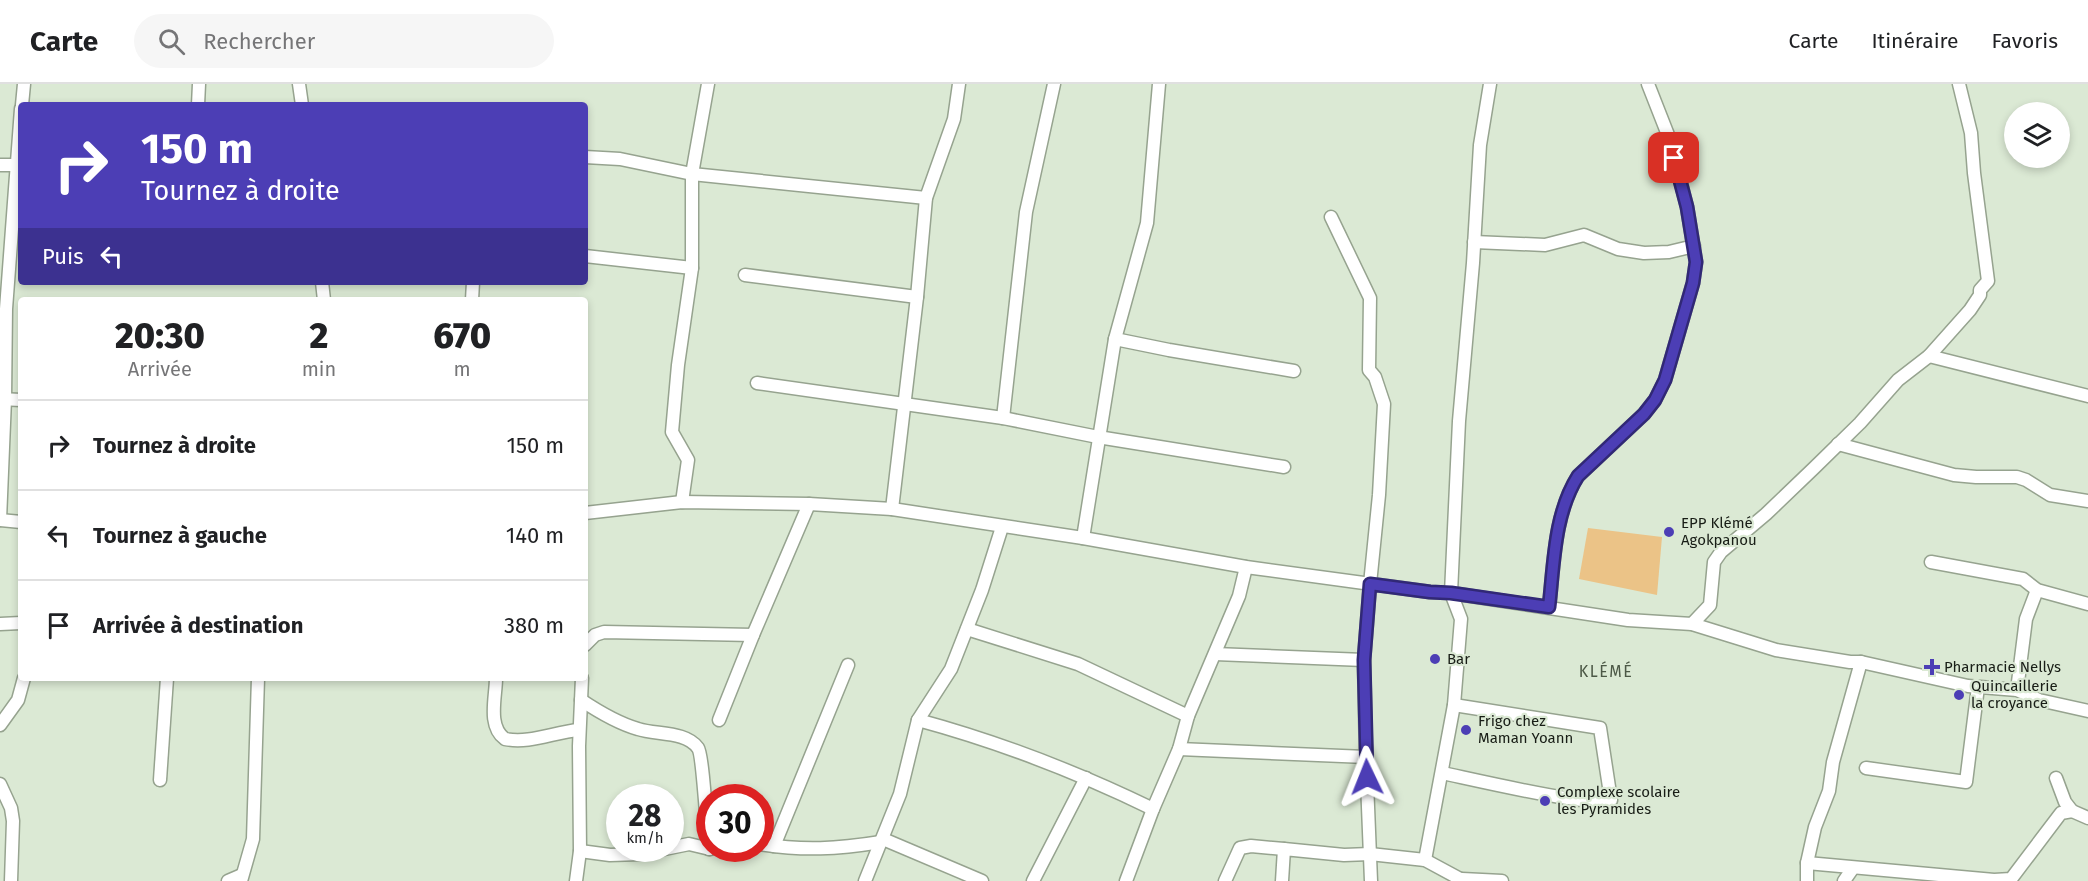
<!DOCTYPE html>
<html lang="fr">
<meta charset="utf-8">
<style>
body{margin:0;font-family:"Fira Sans",sans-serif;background:#f6f6f6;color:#202124;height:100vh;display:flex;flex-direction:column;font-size:22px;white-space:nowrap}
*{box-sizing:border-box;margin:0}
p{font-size:20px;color:#757577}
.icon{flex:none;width:33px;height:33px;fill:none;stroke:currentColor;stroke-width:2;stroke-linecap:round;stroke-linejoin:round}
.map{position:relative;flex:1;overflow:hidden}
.panel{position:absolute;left:18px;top:213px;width:570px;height:384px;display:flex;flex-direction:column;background:#fff;border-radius:6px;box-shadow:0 3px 9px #0003}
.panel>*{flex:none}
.guide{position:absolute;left:18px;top:18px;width:570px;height:183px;border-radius:6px;box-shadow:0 3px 9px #0003;background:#4c3eb5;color:#fff;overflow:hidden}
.fabs{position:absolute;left:2004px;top:18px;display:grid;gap:12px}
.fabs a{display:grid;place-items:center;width:66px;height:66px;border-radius:50%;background:#fff;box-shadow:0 3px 9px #0003;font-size:30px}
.speed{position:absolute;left:606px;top:700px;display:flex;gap:12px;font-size:30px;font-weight:700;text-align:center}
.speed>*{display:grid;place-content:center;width:78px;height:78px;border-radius:50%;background:#fff;box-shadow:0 3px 9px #0003;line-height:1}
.speed small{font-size:15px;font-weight:400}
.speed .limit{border:9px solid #d22;background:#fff;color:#111}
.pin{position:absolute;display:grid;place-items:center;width:51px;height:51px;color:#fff;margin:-26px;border-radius:12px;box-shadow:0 3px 9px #0006}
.me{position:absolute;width:66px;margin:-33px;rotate:358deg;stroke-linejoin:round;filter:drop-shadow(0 0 4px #0008)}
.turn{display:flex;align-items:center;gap:21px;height:126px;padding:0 24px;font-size:27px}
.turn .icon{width:78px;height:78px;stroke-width:2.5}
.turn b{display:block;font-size:42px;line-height:51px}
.then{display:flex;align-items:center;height:57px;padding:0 24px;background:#0003;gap:12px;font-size:22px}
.eta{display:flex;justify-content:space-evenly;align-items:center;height:102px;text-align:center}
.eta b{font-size:36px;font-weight:800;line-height:42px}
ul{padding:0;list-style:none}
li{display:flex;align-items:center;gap:18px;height:90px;padding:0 24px;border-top:2px solid #e0e0e0}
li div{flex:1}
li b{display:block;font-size:22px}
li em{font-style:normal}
header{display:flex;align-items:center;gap:36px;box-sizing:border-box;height:84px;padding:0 30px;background:#fff;border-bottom:2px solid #e0e0e0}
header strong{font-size:28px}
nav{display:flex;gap:33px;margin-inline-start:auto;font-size:21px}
.search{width:420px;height:54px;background:#f6f6f6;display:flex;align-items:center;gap:15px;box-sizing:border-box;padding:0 21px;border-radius:33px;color:#757577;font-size:22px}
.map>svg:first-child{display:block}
.green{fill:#ebc387}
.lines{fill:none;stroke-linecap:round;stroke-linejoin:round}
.minor-casing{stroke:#96a38f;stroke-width:15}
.minor{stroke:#fff;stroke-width:12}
.route-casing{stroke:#312876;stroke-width:15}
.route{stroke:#4c3eb5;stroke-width:10}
.poi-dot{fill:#4c3eb5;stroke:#dbe9d4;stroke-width:2}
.labels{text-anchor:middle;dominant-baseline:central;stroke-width:4.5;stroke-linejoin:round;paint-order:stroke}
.poi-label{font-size:15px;fill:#181d16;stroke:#dbe9d4;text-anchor:start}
.neighbourhood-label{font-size:16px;letter-spacing:1.5px;fill:#4c5846;stroke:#dbe9d4}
</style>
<header>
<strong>Carte</strong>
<div class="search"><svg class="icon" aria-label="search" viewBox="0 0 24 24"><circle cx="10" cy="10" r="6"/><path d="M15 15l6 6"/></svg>Rechercher</div>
<nav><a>Carte</a><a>Itinéraire</a><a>Favoris</a></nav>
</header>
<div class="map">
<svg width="2088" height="797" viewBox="0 0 2088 797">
<rect width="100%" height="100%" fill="#dbe9d4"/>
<polygon class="green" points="1588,444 1662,453 1657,511 1579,495"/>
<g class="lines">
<defs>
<g id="minor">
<polyline points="299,0 302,21"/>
<polyline points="22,21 24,0"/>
<polyline points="198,21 199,0"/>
<polyline points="585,73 620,75 692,90 926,114"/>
<polyline points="0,81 17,81"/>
<polyline points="1331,133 1370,214 1369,286 1375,293 1384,320 1379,411 1370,500 1364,576 1366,673 1371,797"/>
<polyline points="1474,158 1545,161 1584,151 1618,165 1644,169 1669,168 1694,162"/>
<polyline points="585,172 692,184"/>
<polyline points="745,191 917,213"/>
<polyline points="322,198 324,216"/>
<polyline points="472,216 473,198"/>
<polyline points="1115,255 1169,266 1294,287"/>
<polyline points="1929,272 2088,312"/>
<polyline points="757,299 1003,334 1098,353 1284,383"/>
<polyline points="0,315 21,316"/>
<polyline points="1003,334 1026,128 1054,0"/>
<polyline points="1838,360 1954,391 1976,393 2017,393 2026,396 2050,411 2088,417"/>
<polyline points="682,418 688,376 672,348 678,281 692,184 692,90 708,0"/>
<polyline points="892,425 917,213 926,114 954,35 959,0"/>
<polyline points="585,429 682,418 809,420 892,425 1083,454 1246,483 1430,508 1451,509 1628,536 1692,540 1776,566 1850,578 1861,578 1968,602 2017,606 2039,616 2088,627"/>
<polyline points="0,436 5,315 6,225 21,25"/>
<polyline points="0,436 21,438"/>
<polyline points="1083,454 1115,255 1147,139 1159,0"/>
<polyline points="1931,478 2023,495 2037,506 2088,520"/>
<path d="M1549,523c5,-43 5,-93 29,-131l66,-62 11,-14 10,-20 28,-97 3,-21 -9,-55 -17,-67 -22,-56"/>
<polyline points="0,540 21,539"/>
<polyline points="1692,540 1710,521 1714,478 1721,468 1766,430 1814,384 1860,339 1898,296 1929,272 1970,226 1980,211 1980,206 1988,197 1974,89 1971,49 1959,0"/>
<polyline points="967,545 1078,580 1188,632"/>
<polyline points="585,561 595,551 604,548 753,551 809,420"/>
<polyline points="1215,570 1364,576"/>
<path d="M496,594c0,19 -9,48 9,61 25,5 49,-7 74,-9"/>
<polyline points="2017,606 2026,535 2037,506"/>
<path d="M581,616c18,12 36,23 57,29 18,6 48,2 60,19 5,7 9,86 11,101"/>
<polyline points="719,636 753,551"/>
<path d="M918,636c81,22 159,52 235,89"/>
<polyline points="0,641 18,616 24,594"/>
<polyline points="1179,665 1366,673"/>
<polyline points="1866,684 1966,698 1978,603"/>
<path d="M1442,689c25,5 155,36 169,27l-11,-72 -146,-23"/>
<polyline points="2056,694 2065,718 2072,727"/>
<polyline points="160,696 167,594"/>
<polyline points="0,700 11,724 13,737 11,797"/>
<polyline points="883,755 982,797"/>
<path d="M760,760c44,7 77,5 121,-2"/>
<polyline points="774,762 848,581"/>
<polyline points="580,767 610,771 640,770 689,760 710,765"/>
<polyline points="1425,776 1454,621 1461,535 1451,509 1459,337 1473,179 1480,61 1490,0"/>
<polyline points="1807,779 1994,796 2011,795 2061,729 2072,727 2088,734"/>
<polyline points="1462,795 1502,797"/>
<polyline points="228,797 242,791"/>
<polyline points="241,797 253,755 258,594"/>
<polyline points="576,797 580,767 579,662 582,594"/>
<polyline points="865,797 900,710 918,636 951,585 982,506 1002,443"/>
<polyline points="1033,797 1086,694"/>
<polyline points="1126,797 1153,725 1179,665 1188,632 1239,512 1246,483"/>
<polyline points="1225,797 1240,764 1251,762 1284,765"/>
<polyline points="1282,797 1284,765 1344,771 1370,770 1425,776 1464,797"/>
<polyline points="1807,797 1807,779 1815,743 1829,707 1833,678 1861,578"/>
<polyline points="1844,797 1853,784"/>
</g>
</defs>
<use href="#minor" class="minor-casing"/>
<use href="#minor" class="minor"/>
</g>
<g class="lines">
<defs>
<path id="route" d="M1367,693l-3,-117 6,-76 60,8 21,1 98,14c5,-44 5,-93 29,-131l66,-62 11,-14 10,-20 28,-97 3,-21 -9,-55 -13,-49"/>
</defs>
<use href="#route" class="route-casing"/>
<use href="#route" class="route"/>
</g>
<g class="poi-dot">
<circle cx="1669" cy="448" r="6"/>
<circle cx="1435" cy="575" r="6"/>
<path d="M1929 574h6v6h6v6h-6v6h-6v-6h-6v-6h6z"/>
<circle cx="1959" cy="611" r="6"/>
<circle cx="1466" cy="646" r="6"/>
<circle cx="1545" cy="717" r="6"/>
</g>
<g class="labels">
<g class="poi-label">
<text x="1681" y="439">EPP Klémé<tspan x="1681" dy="17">Agokpanou</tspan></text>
<text x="1447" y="575">Bar</text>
<text x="1944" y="583">Pharmacie Nellys</text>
<text x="1971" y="602">Quincaillerie<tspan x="1971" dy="17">la croyance</tspan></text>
<text x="1478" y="637">Frigo chez<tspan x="1478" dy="17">Maman Yoann</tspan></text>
<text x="1557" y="708">Complexe scolaire<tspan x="1557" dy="17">les Pyramides</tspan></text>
</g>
<g class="neighbourhood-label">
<text x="1606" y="587">KLÉMÉ</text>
</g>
</g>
</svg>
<div class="fabs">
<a><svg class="icon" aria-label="layers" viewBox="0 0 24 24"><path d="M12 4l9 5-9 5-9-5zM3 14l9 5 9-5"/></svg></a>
</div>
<div class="speed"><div>28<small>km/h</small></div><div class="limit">30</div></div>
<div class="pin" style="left:1674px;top:74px;background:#d93025"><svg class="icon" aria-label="arrive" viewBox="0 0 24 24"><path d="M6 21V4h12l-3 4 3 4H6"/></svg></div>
<svg class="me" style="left:1367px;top:693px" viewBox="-20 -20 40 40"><path d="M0-17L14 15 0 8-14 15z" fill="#4c3eb5" stroke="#fff" stroke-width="4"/></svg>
<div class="guide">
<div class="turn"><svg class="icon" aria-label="right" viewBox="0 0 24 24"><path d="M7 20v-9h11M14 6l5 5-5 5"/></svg><div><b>150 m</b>Tournez à droite</div></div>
<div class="then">Puis<svg class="icon" aria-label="left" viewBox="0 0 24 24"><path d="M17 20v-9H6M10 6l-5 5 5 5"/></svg></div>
</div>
<section class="panel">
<div class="eta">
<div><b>20:30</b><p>Arrivée</p></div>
<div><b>2</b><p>min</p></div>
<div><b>670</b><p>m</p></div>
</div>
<ul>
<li><svg class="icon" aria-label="right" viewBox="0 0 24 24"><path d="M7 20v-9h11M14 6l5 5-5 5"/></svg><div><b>Tournez à droite</b></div><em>150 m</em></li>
<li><svg class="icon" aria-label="left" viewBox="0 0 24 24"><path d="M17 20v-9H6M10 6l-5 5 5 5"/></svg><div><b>Tournez à gauche</b></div><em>140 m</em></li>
<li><svg class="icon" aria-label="arrive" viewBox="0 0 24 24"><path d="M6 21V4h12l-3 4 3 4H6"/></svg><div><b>Arrivée à destination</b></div><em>380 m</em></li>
</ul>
</section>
</div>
